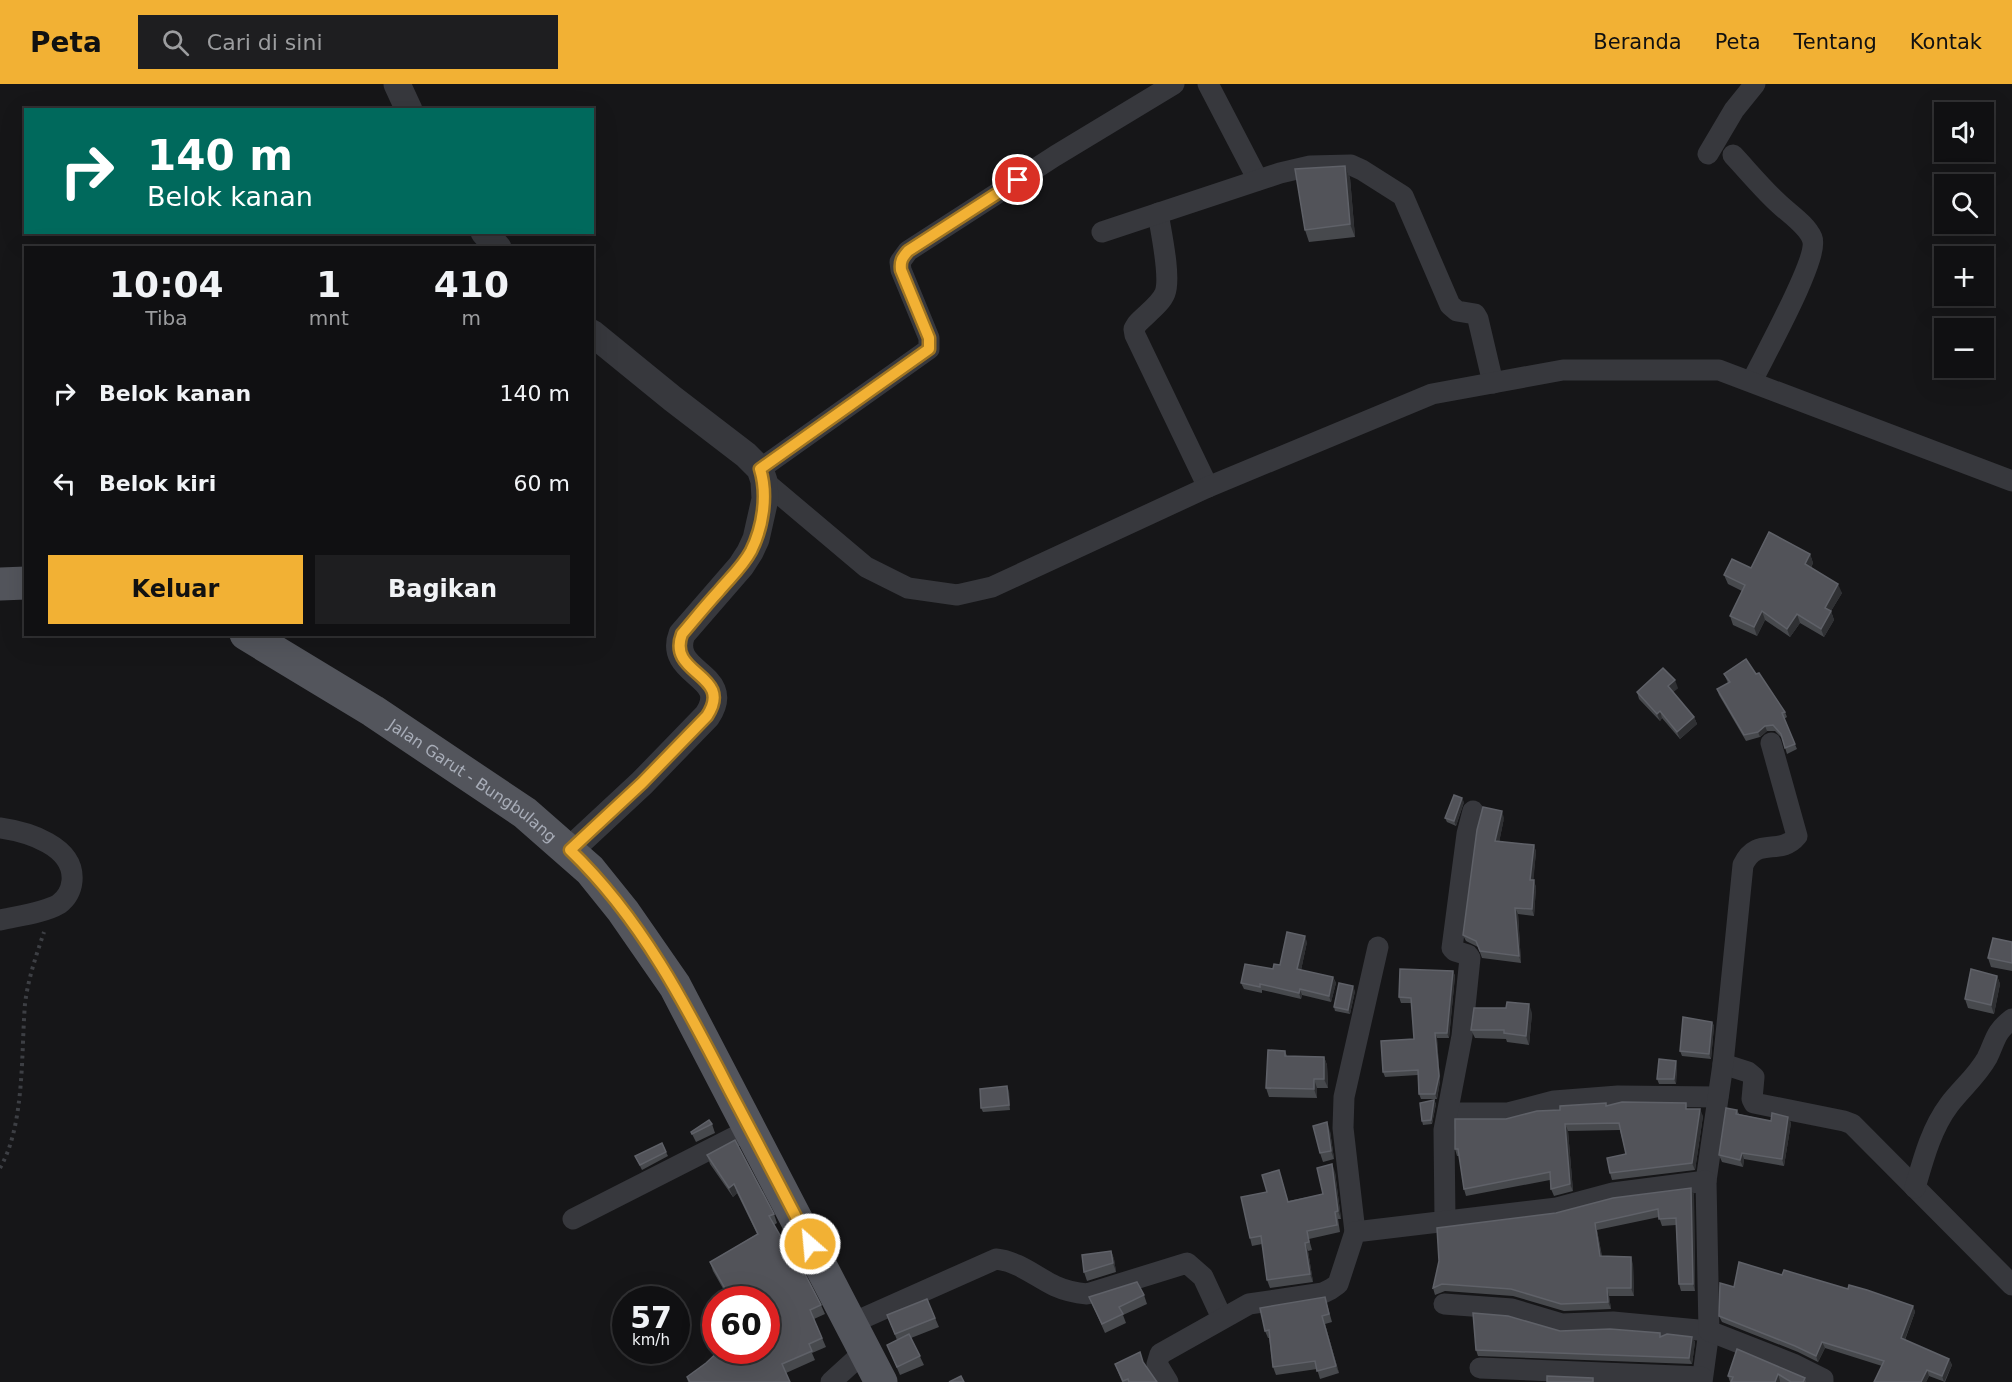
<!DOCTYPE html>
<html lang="id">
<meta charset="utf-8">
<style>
body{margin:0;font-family:"DejaVu Sans",sans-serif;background:#1e1e20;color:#f1f3f6;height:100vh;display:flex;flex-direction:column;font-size:22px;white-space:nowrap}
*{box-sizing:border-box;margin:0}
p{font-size:20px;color:#9c9d9f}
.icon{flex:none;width:33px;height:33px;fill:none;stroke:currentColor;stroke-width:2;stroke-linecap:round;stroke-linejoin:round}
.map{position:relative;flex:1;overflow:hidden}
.drawer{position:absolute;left:24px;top:162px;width:570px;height:390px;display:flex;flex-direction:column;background:#101012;border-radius:0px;box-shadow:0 6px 24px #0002,0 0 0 2px #303032}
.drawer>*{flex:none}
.guide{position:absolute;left:24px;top:24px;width:570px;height:126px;border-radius:0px;box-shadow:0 6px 24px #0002,0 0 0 2px #303032;background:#00695c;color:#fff;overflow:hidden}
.buttons{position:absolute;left:1934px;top:18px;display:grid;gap:12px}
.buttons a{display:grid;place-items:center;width:60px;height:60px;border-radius:0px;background:#101012;box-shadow:0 6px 24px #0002,0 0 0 2px #303032;font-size:30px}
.speed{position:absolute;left:612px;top:1202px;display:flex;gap:12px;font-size:30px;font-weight:700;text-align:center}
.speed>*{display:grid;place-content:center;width:78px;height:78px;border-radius:50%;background:#101012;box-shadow:0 6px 24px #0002,0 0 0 2px #303032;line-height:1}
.speed small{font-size:15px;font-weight:400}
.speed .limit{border:9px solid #d22;background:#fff;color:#111}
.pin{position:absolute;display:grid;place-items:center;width:51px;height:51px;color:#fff;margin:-26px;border:3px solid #fff;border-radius:50%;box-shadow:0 2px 6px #0007}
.me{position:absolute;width:66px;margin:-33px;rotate:333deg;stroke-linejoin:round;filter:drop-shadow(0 0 4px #0008)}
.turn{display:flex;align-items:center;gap:21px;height:126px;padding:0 24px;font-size:27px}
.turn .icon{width:78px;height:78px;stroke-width:2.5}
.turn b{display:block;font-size:42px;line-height:51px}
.eta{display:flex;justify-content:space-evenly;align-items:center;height:102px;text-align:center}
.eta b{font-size:36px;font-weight:600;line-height:42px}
.primary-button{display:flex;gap:12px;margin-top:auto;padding:12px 24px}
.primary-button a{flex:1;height:69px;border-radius:0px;background:#f2b134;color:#111;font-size:24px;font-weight:600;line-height:69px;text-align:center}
.primary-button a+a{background:#1e1e20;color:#f1f3f6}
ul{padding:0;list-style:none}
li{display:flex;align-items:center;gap:18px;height:90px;padding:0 24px}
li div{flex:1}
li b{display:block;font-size:22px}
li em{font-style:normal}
header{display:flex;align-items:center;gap:36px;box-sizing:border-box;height:84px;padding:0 30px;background:#f2b134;color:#111}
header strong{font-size:28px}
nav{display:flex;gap:33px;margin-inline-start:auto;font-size:21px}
.search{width:420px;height:54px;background:#1e1e20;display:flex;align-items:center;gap:15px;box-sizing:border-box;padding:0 21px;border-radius:0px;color:#9c9d9f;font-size:22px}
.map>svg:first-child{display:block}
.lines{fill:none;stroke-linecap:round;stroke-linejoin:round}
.path{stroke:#3d3f44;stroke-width:4;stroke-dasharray:3 4.5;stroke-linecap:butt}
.minor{stroke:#37383d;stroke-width:21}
.tertiary{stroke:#37383d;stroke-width:27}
.primary{stroke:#53555c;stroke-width:33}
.wall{fill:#47494d}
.shaded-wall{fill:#2f3033}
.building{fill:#525359;stroke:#5f6168;stroke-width:1.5}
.route-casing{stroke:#9d7322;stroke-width:15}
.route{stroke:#f2b134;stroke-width:10}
.labels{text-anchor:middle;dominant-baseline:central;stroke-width:4.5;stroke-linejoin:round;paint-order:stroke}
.street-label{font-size:16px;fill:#a8adb8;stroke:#111113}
</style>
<header>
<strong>Peta</strong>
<div class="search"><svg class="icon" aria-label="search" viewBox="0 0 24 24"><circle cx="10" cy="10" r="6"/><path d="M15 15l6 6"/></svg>Cari di sini</div>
<nav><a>Beranda</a><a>Peta</a><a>Tentang</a><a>Kontak</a></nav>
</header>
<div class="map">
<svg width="2012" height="1298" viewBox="0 0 2012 1298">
<rect width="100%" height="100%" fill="#161618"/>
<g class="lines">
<path class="path" d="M0,1084c25,-43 21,-115 25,-164 3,-25 11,-48 19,-72"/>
<g class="minor">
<polyline points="1208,0 1258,96"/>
<polyline points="1708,70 1734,26 1755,0"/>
<path d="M1733,71c14,15 28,32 44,47 11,11 29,22 35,36 8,19 -49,120 -60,143"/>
<path d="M1158,129c3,19 13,64 7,80 -4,11 -20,22 -28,31l-3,5 1,6 73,152"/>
<polyline points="1102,148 1280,89 1310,82 1351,81 1362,86 1403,112 1450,221 1457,227 1475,230 1478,235 1493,299"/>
<polyline points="760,385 929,265 929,254 901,186 900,178 908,167 1055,72 1174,0"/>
<polyline points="764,397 866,483 908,504 957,511 992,503 1208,403 1432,310 1563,286 1719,286 2012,397"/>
<path d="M0,744c28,4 75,18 72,53 -1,10 -5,17 -13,23 -15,9 -42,12 -59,16"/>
<polyline points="1723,980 1748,988 1754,993 1752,1015 1754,1019 1844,1037 1852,1040 2012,1201"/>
<polyline points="1448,1029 1508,1029 1554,1017 1618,1012 1718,1013"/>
<path d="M1706,1097l17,-117 20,-199c14,-30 37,-8 54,-29l-26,-93"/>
<path d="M1915,1104c8,-28 16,-59 34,-83 12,-16 28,-29 38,-47 9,-18 7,-25 25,-39"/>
<polyline points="573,1135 750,1045"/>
<polyline points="1445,1136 1444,1046 1462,952 1470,874 1468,871 1455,867 1452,864 1467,750 1473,727"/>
<polyline points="1355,1148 1343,1044 1344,1013 1378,863"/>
<polyline points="1444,1220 1512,1225 1562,1240 1613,1238 1709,1247 1702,1298"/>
<path d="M850,1240l146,-65c22,2 40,18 59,27 11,5 21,7 32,8l100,-31 16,14 19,41"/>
<polyline points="1480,1284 1702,1293"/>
<polyline points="831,1298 865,1267"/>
<polyline points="1168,1298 1157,1280 1160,1270 1249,1220 1323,1209 1331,1205 1338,1200 1355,1148 1557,1124 1613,1109 1706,1097 1709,1247 1793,1280 1823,1295 1823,1298"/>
</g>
<g class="tertiary">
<polyline points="397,0 409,26"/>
<polyline points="484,148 498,164"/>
<path d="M570,766l72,-67 65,-67c28,-42 -41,-41 -25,-82l59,-68 9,-14 6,-13 9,-40 -1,-18 -4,-12 -14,-14 -73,-56 -81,-66"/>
</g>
<g class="primary">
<polyline points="0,500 26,499"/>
<path id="s1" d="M246,550l127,77 152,102 65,57 33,41 52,75 206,396"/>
</g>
</g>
<g class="wall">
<polygon points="1345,82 1350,94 1355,153 1309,158 1305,146"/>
<polygon points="1810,470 1813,479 1811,484 1842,509 1831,527 1834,536 1824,553 1800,539 1790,553 1765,536 1757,552 1733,541 1730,532 1742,507 1728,500 1724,491"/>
<polygon points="1724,590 1756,590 1785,628 1787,633 1784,635 1797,665 1787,670 1782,654 1775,647 1767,647 1760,653 1746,657 1719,611 1717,605 1728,599"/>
<polygon points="1678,604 1673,608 1694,633 1697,640 1680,655 1662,634 1660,637 1639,615 1637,608"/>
<polygon points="1464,718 1456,742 1447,738 1445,734"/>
<polygon points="1504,734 1499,758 1534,761 1536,768 1533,796 1536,803 1534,832 1518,830 1521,879 1482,874 1478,863 1466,857 1463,851"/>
<polygon points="1307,858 1301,886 1333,893 1336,899 1331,918 1302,911 1301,915 1262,906 1262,909 1244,905 1241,899 1273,885 1280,881"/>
<polygon points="2012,858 2012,887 1991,883 1988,874"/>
<polygon points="1453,887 1455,892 1449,954 1437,954 1440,997 1437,1015 1421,1015 1419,1010 1418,991 1385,993 1383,988 1414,955 1412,919 1401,919 1399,913"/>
<polygon points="1997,892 2000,900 1994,930 1968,924 1965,915"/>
<polygon points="1355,907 1350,930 1335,927 1334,923"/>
<polygon points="1532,929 1529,961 1507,958 1506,955 1475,954 1471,946"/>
<polygon points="1712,938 1714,942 1711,975 1682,972 1680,967"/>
<polygon points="1285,967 1287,972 1324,973 1327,981 1328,1004 1317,1004 1317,1014 1269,1013 1266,1004"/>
<polygon points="1677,981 1676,1000 1659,1000 1657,995"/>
<polygon points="1009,1007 1010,1026 983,1028 981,1024"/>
<polygon points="1434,1016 1436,1020 1432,1040 1423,1041 1422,1037"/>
<polygon points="1606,1019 1607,1022 1689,1025 1703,1032 1695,1086 1612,1096 1610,1089 1626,1070 1620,1046 1568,1047 1573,1107 1554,1112 1551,1105 1550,1096 1466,1112 1464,1105 1459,1072 1457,1072 1455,1065 1506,1035"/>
<polygon points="1737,1026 1739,1030 1771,1037 1788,1033 1791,1039 1784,1082 1744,1075 1743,1083 1722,1078 1719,1071"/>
<polygon points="712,1040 715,1049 696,1058 691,1048"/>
<polygon points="1330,1047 1334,1075 1323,1078 1320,1069"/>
<polygon points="666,1068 668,1072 642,1086 635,1072"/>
<polygon points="707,1071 774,1130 777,1139 774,1141 821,1221 825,1230 814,1235 826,1263 812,1269 815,1276 786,1289 790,1298 688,1298 687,1293 766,1266 766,1215 729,1215 713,1187 710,1178 757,1150 737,1109 733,1113 710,1080"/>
<polygon points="1279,1086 1288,1117 1323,1110 1335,1088 1341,1135 1338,1135 1340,1148 1309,1155 1312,1166 1308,1167 1313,1198 1270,1204 1267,1196 1262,1160 1252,1162 1250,1154 1267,1108"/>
<polygon points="1691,1104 1694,1111 1695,1207 1681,1207 1679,1200 1676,1141 1662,1142 1659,1133 1597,1146 1602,1172 1633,1180 1634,1212 1609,1212 1611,1225 1564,1227 1513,1212 1445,1207 1435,1211 1433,1204 1556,1129"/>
<polygon points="1111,1167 1114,1175 1116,1188 1087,1197 1084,1188"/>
<polygon points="1782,1191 1848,1205 1913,1222 1915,1228 1905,1256 1949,1275 1952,1281 1945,1298 1929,1292 1926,1298 1874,1298 1882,1282 1825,1264 1818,1278 1798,1268 1722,1238 1719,1232 1734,1203"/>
<polygon points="1144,1211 1147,1220 1123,1231 1126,1239 1105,1249 1089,1213"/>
<polygon points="1325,1213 1332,1238 1325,1240 1339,1289 1320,1295 1317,1285 1276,1291 1273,1283 1269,1254 1268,1254 1265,1247"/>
<polygon points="927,1215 939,1243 911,1254 924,1281 900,1291 887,1261 897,1256 887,1231"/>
<polygon points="1560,1247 1661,1253 1692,1253 1695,1258 1692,1280 1478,1272 1476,1266"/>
<polygon points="1737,1265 1805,1294 1806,1298 1730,1298 1728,1292"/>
<polygon points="1115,1280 1144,1280 1157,1298 1122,1298"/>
</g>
<g class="shaded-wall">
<polygon points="1345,82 1350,94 1355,153 1350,140"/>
<polygon points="1810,470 1813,479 1808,489 1805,480"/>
<polygon points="1838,500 1842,509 1828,532 1825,524"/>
<polygon points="1762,527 1765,536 1757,552 1754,543"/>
<polygon points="1831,527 1834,536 1824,553 1821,545"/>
<polygon points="1797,530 1800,539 1790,553 1787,545"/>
<polygon points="1675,596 1678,604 1671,610 1668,602"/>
<polygon points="1660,627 1662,634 1660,637 1657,630"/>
<polygon points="1694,633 1697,640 1680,655 1677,648"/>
<polygon points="1765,642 1767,647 1760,653 1758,648"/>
<polygon points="1462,714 1464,718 1456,742 1454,737"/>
<polygon points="1502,727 1504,734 1498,764 1495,757"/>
<polygon points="1534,761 1536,768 1533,802 1530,796"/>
<polygon points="1534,796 1536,803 1534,832 1532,825"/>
<polygon points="1515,824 1518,830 1521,879 1519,872"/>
<polygon points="1305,852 1307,858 1300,891 1297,885"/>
<polygon points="1453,887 1455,892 1449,954 1447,949"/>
<polygon points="1997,892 2000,900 1994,930 1991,921"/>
<polygon points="1333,893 1336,899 1331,918 1329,912"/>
<polygon points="1353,902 1355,907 1350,930 1348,926"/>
<polygon points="1300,905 1302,911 1301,915 1299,909"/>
<polygon points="1529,920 1532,929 1529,961 1526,952"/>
<polygon points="1712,938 1714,942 1711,975 1709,970"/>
<polygon points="1435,949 1437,954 1440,997 1437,1015 1435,1010"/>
<polygon points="1324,973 1327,981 1328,1004 1324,995"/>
<polygon points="1676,977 1677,981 1676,1000 1674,995"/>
<polygon points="1314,995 1317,1004 1317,1014 1314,1005"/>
<polygon points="1007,1002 1009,1007 1010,1026 1009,1021"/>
<polygon points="1434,1016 1436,1020 1432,1040 1431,1036"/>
<polygon points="1700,1025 1703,1032 1695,1086 1692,1079"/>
<polygon points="1788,1033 1791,1039 1784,1082 1782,1075"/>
<polygon points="1327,1038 1330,1047 1334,1075 1331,1067"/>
<polygon points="1565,1040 1568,1047 1573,1107 1570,1100"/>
<polygon points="1742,1069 1744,1075 1743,1083 1740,1076"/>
<polygon points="1332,1080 1335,1088 1341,1135 1338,1127"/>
<polygon points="734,1100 737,1109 733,1113 729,1104"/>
<polygon points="1691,1104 1694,1111 1695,1207 1693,1200"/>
<polygon points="1595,1139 1597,1146 1603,1180 1600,1172"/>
<polygon points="1305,1159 1308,1167 1313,1198 1310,1190"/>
<polygon points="1111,1167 1114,1175 1116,1188 1113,1179"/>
<polygon points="1631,1173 1633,1180 1634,1212 1631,1204"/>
<polygon points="1607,1204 1609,1212 1611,1225 1608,1218"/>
<polygon points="1913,1222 1915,1228 1903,1260 1901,1254"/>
<polygon points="1322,1232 1325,1240 1339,1289 1336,1282"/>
<polygon points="1692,1253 1695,1258 1692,1280 1689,1274"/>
<polygon points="1822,1258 1825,1264 1818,1278 1816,1272"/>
<polygon points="1949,1275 1952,1281 1944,1298 1942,1292"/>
<polygon points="1927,1286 1929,1292 1926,1298 1921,1298"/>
<polygon points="1778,1290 1780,1297 1780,1298 1775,1298"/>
</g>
<g class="building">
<polygon points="1345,82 1350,140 1305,146 1295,85"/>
<polygon points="1769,448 1810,470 1805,480 1838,500 1825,524 1831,527 1821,545 1797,530 1787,545 1762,527 1754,543 1730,532 1745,501 1724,491 1732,475 1751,484"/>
<polygon points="1746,575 1756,590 1759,589 1785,628 1782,629 1795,660 1785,664 1781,650 1773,641 1765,642 1758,648 1744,651 1717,605 1730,598 1724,590"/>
<polygon points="1663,584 1675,596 1668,602 1694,633 1677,648 1660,627 1657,630 1637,608"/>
<polygon points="1454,711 1462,714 1454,737 1445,734"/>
<polygon points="1483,723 1502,727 1495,757 1534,761 1530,796 1534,796 1532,825 1515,824 1519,872 1480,867 1476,857 1463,851 1477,746"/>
<polygon points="1287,848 1305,852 1297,885 1333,893 1329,912 1300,905 1299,909 1260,900 1260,903 1241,899 1245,880 1273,885 1274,880 1280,881"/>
<polygon points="1993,854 2012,858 2012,879 1988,874"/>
<polygon points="1400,885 1453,887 1447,949 1435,949 1439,992 1435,1010 1419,1010 1418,986 1383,988 1381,957 1414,955 1411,914 1399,913"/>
<polygon points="1971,885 1997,892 1991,921 1965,915"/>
<polygon points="1339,899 1353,902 1348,926 1334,923"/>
<polygon points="1507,918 1529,920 1526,952 1504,949 1504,946 1471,946 1474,924 1506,924"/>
<polygon points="1683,933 1712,938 1709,970 1680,967"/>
<polygon points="1268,966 1285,967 1285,972 1324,973 1324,995 1314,995 1314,1005 1266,1004"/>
<polygon points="1659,975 1676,977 1674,995 1657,995"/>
<polygon points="1007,1002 1009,1021 981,1024 980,1005"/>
<polygon points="1434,1016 1431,1036 1422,1037 1420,1019"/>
<polygon points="1622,1018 1686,1019 1686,1025 1700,1025 1692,1079 1610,1089 1607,1074 1626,1070 1619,1039 1565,1040 1570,1100 1551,1105 1550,1088 1464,1105 1458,1065 1455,1065 1455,1035 1506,1035 1537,1027 1560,1026 1560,1022 1606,1019 1606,1022"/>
<polygon points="1726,1024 1737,1026 1736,1030 1771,1037 1772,1029 1788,1033 1782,1075 1742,1069 1740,1076 1719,1071"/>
<polygon points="709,1036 712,1040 692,1050 691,1048"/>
<polygon points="1327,1038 1331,1067 1320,1069 1313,1042"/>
<polygon points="735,1056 774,1130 769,1132 803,1191 805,1190 821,1221 810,1226 822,1254 809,1260 812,1267 782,1280 790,1298 690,1298 687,1293 706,1279 720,1266 766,1266 766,1215 731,1215 710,1178 758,1150 734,1100 729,1104 707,1071"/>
<polygon points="662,1059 666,1068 640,1081 635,1072"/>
<polygon points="1332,1080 1338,1127 1335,1128 1337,1141 1307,1147 1309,1158 1305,1159 1310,1190 1267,1196 1261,1152 1250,1154 1241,1113 1267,1108 1262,1091 1279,1086 1288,1118 1323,1110 1317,1084"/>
<polygon points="1691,1104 1693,1200 1679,1200 1676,1134 1659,1135 1658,1125 1595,1139 1600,1172 1631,1173 1631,1204 1607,1204 1608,1218 1561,1220 1511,1205 1442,1200 1433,1204 1439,1177 1437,1144 1556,1129 1613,1114"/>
<polygon points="1111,1167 1113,1179 1084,1188 1082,1171"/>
<polygon points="1739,1178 1782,1191 1784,1186 1848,1205 1849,1201 1867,1206 1913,1222 1901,1254 1949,1275 1942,1292 1927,1286 1921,1298 1874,1298 1884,1277 1822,1258 1816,1272 1795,1262 1719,1232 1720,1199 1734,1203"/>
<polygon points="1137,1198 1144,1211 1119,1223 1123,1230 1102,1240 1089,1213"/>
<polygon points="1325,1213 1329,1230 1322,1232 1336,1282 1317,1287 1315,1277 1273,1283 1269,1246 1265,1247 1260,1224"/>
<polygon points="927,1215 935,1234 895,1250 887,1231"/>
<polygon points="1473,1229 1508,1232 1560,1247 1610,1245 1660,1249 1660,1253 1667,1250 1692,1253 1689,1274 1476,1266"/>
<polygon points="909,1250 920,1272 897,1283 887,1261"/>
<polygon points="1737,1265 1805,1294 1803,1298 1791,1298 1778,1290 1775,1298 1731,1298 1733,1293 1728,1292"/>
<polygon points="1140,1268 1143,1278 1157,1298 1129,1298 1128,1295 1123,1297 1115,1280"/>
<polygon points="961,1292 964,1298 949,1298"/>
<polygon points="1547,1292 1593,1294 1593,1298 1547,1298"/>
</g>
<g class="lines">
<defs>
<path id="route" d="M810,1160c-26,-51 -53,-102 -80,-153 -44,-86 -89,-173 -160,-241l72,-67 65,-67c28,-42 -41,-41 -25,-82 12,-14 24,-29 37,-43 11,-13 24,-25 32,-40 12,-24 17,-56 9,-82l169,-120v-11l-28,-68c-1,-9 1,-12 7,-19l110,-71"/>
</defs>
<use href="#route" class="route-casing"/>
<use href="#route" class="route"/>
</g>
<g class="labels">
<g class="street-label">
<text stroke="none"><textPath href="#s1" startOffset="270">Jalan Garut - Bungbulang</textPath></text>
</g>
</g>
</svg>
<div class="buttons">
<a><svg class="icon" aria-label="sound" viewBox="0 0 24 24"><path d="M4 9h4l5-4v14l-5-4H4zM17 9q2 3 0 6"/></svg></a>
<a><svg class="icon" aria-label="search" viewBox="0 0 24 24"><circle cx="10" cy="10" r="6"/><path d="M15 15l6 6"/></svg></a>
<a>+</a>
<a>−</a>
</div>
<div class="speed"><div>57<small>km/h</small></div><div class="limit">60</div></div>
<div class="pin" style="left:1018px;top:96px;background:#d93025"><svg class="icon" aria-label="arrive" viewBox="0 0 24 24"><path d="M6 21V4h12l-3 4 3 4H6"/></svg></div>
<svg class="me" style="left:810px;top:1160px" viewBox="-20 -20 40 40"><circle r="17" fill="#f2b134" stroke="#fff" stroke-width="3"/><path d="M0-11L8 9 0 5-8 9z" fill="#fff"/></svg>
<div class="guide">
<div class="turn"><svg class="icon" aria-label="right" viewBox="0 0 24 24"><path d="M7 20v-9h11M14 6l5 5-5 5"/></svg><div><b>140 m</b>Belok kanan</div></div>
</div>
<section class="drawer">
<div class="eta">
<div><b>10:04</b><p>Tiba</p></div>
<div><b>1</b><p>mnt</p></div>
<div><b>410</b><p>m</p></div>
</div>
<ul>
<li><svg class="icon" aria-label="right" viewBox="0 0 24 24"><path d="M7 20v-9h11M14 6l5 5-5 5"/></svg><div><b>Belok kanan</b></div><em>140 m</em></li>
<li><svg class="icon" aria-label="left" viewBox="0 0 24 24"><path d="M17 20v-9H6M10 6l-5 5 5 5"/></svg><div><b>Belok kiri</b></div><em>60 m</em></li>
</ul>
<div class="primary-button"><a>Keluar</a><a>Bagikan</a></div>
</section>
</div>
